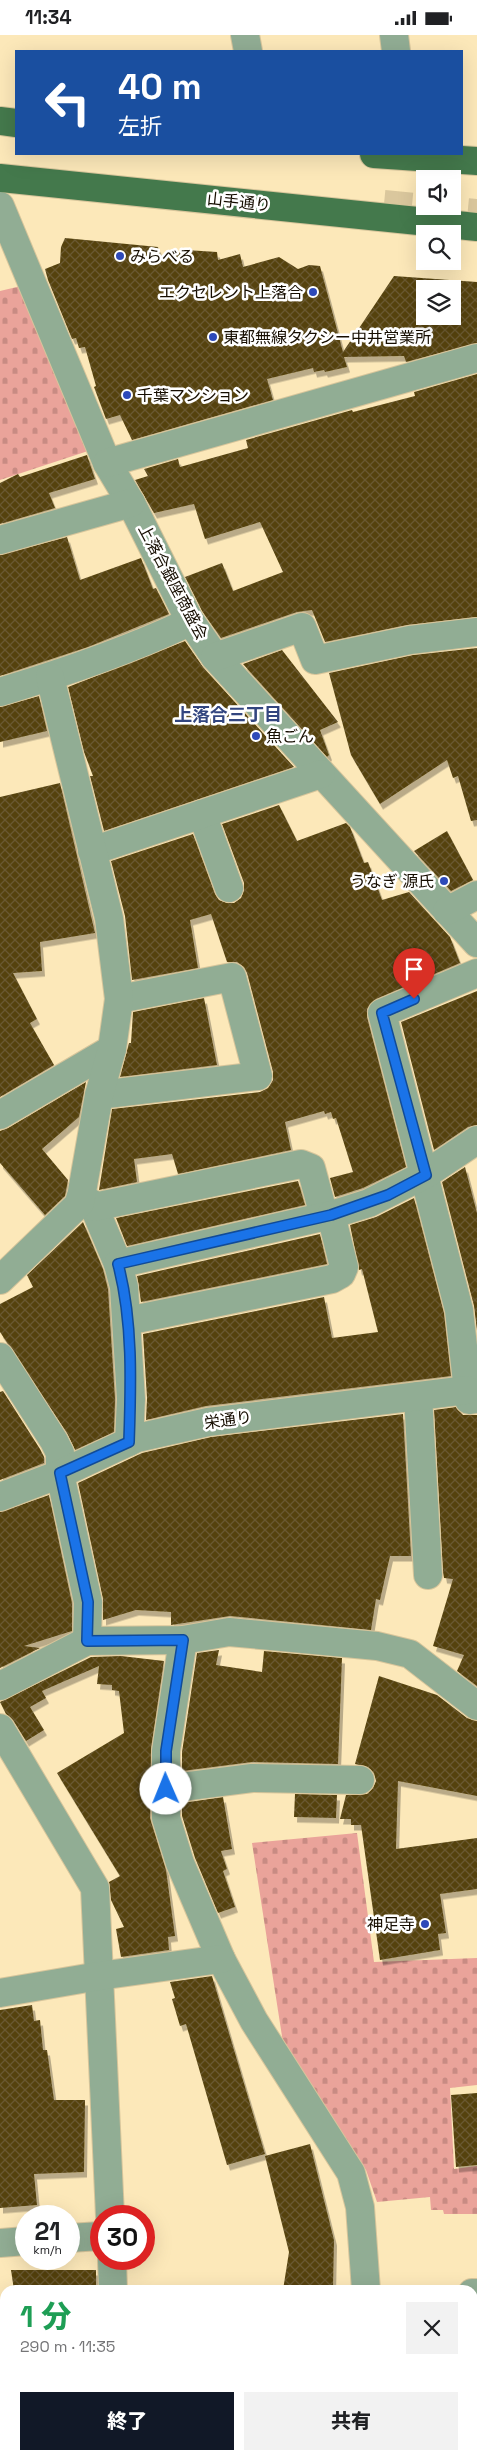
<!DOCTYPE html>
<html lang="ja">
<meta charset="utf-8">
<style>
body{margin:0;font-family:"Space Grotesk","Noto Sans JP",sans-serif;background:#f2f2f2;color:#202124;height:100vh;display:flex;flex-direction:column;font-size:19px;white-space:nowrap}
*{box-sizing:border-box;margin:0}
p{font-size:16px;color:#757577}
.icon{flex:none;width:28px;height:28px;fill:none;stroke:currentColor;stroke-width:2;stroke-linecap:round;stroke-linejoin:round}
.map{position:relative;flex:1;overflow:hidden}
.side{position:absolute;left:0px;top:2250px;width:478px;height:175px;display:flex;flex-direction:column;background:#fff;border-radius:15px 15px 0 0;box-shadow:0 5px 20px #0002}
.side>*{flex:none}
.banner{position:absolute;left:15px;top:15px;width:448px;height:105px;border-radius:0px;box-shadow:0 5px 20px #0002;background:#1a4fa0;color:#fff;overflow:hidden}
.tools{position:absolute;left:416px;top:135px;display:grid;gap:10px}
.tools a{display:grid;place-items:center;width:45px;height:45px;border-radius:0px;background:#fff;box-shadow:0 5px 20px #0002;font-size:25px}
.speed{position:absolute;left:15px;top:2170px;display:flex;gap:10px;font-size:25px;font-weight:700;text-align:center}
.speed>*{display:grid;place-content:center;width:65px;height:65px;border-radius:50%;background:#fff;box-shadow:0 5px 20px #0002;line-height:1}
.speed small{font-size:12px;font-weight:400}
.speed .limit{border:8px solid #d22;background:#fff;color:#111}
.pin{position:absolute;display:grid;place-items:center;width:42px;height:42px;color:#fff;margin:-51px -21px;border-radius:50% 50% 50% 0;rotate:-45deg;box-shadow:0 0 5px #0007}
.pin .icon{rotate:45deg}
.me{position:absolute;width:55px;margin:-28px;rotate:359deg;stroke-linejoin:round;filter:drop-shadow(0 0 4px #0008)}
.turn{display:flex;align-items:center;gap:18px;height:105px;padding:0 20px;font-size:22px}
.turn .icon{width:65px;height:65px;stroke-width:2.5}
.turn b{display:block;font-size:35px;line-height:42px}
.round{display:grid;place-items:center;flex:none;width:52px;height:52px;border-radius:0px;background:#f2f2f2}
.head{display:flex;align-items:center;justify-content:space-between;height:85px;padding:0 20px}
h1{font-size:30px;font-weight:800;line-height:38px;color:#1e9e55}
.primary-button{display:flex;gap:10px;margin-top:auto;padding:10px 20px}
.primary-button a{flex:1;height:58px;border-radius:0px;background:#111827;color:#fff;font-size:20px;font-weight:800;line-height:58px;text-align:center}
.primary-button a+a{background:#f2f2f2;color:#202124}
.status{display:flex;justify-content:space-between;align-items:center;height:35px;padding:0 25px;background:#fff;direction:ltr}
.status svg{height:14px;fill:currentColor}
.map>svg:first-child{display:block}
.cemetery{fill:url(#cemetery-stones)}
.building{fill:url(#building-cross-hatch);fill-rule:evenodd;filter:url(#shadow)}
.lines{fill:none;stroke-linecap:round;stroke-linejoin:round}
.highway-tunnel{stroke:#dac79d;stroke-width:28;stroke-dasharray:28 14;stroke-linecap:butt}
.minor-casing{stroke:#d7c59b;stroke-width:30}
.major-casing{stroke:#d7c59b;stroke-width:30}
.minor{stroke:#91ad94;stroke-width:28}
.major{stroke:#44794c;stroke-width:28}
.route-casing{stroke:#114b97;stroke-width:12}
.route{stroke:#1a73e8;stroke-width:9}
.poi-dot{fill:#2d49b9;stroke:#fff;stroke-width:2}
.labels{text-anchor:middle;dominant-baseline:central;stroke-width:5;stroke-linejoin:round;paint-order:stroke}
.street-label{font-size:16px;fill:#160d00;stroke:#fff}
.poi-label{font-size:16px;fill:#160d00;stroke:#fff;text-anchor:start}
.neighbourhood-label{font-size:18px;font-weight:bold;fill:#32457f;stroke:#fff}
</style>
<div class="status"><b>11:34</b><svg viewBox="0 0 49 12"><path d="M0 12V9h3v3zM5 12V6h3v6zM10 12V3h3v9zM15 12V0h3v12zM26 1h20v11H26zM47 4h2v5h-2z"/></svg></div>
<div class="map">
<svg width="477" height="2425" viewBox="0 0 477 2425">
<defs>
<pattern id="cemetery-stones" width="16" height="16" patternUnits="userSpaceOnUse" patternTransform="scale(1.25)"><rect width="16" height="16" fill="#eaa39a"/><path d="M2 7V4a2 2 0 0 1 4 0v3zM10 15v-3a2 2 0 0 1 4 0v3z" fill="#c88b83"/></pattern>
<pattern id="building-cross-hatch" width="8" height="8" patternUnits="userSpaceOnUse" patternTransform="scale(1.25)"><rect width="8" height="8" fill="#55420f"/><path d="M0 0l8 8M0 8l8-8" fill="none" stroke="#695930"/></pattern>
<filter id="shadow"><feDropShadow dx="3" dy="5.5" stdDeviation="0" flood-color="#0004"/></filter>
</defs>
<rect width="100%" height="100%" fill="#fce8b9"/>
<g class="cemetery">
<polygon points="21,251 88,416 0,445 0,256"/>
<polygon points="357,1798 374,1927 477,1923 477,2050 450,2053 454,2134 477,2131 477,2179 444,2179 443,2175 431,2175 430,2162 377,2167 366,2135 284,2014 252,1808"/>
<polygon points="472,2268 477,2268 477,2425 344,2425 345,2420 472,2420"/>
</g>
<g class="building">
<path d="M65,203l93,9 3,13 25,-10 31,2 1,8 22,-6 3,13 36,-10 19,12 11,-4 11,1 23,86 51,-76 83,6v61l-71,19 -2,-6 -60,1 3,10 -22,5 -1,-2 -10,2 -1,-4 -46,11 6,21 -141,40 -12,-25 -14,4 -12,-32 2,-1 -11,-39 -6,1 -3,-10 -4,1 -24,-59 -3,-11 15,-6 1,-16zM425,254h27v27h-27z"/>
<polygon points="477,339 477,582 407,590 325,607 312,575 297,577 221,603 202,576 185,542 222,528 233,556 283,537 260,487 205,504 194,469 154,478 135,445 148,441 144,434 178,424 180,432 248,413 246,405 352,375 353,377 415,361 414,357"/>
<polygon points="87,420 95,444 49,458 55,473 0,489 0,448 18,439 20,442"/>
<polygon points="67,502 80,545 141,523 153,554 156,553 169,579 88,612 0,641 0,520"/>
<polygon points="185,606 203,632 294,732 104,796 90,741 93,741 84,717 68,652"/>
<polygon points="477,613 477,785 471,786 458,741 453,743 447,725 380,769 351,720 329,638 413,620"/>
<polygon points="282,615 338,687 320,695 329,720 327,722 243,629"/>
<polygon points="39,661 47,696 0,707 0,672"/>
<polygon points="60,748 95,898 40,907 42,936 13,938 37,984 30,988 54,1030 0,1062 0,762"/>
<polygon points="279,770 297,806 346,788 350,792 364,828 368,827 382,865 409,857 450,902 460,928 376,964 367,974 367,982 406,1132 363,1153 335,1162 330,1143 353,1137 336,1083 333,1084 331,1077 325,1079 324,1076 285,1087 291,1115 178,1139 172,1119 134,1124 137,1147 99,1155 112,1074 260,1057 268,1053 273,1045 273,1037 247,938 244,932 237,927 227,927 211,879 190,885 198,933 132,945 125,881 111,826 193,799 215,859 219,865 227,868 234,868 241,863 244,855 244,848 222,789"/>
<polygon points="447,796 473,845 451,856 414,816"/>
<polygon points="477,956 477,1090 468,1092 434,1115 401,987"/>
<polygon points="204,963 217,1030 120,1042 129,1008 131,1008 133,977"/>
<polygon points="86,1047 79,1082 42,1114 68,1145 65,1161 45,1180 0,1128 0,1096 8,1093"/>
<polygon points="465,1132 477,1178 477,1296 474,1271 442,1147"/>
<polygon points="298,1146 305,1170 127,1211 116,1183"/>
<polygon points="414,1163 444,1278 451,1341 206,1371 146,1385 147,1363 143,1299 324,1262 332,1303 378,1297 362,1234 359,1235 350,1190 376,1182"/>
<polygon points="83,1187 103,1234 108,1254 115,1364 114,1397 75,1415 67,1398 0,1297 0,1269 33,1252 27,1240"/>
<polygon points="320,1199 327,1229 141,1267 137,1241"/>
<polygon points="3,1356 40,1414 44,1422 44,1428 0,1445 0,1357"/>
<polygon points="456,1372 463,1380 477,1380 477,1651 457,1636 464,1620 433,1611 453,1544 444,1543 443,1537 434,1375"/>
<polygon points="403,1379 411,1521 390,1521 380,1565 376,1564 371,1595 230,1581 171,1590 171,1577 136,1575 103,1585 103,1564 78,1448 142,1418 211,1402"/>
<polygon points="49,1460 72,1568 72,1596 24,1611 40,1613 0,1633 0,1477"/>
<polygon points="219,1615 216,1630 262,1637 264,1616 342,1623 338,1729 252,1727 182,1736 182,1717 197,1618"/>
<polygon points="121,1621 164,1626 151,1714 150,1783 166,1835 175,1901 168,1902 169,1915 121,1922 116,1894 124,1892 111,1865 109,1847 120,1841 57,1738 124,1698 119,1656 112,1655 112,1650 97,1649 99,1631 42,1656 46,1663 30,1672 44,1695 26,1706 13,1685 6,1679 0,1667 91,1622"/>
<polygon points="379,1641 437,1660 467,1683 477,1686 477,1761 398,1746 396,1814 477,1803 477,1854 440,1859 446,1898 438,1899 440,1915 380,1925 361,1790 351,1790 351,1784 340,1784 346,1760 367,1759 373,1753 376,1746 374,1738 368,1732 355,1729"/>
<polygon points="295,1759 337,1760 336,1783 294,1782"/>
<polygon points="223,1762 232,1814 221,1816 227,1834 223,1836 235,1872 218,1878 195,1823 182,1781 182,1768"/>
<polygon points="212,1941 265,2119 227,2130 186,1989 180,1991 172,1964 175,1963 170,1947"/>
<polygon points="32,1970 34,1986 40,1985 43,2015 47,2015 54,2065 85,2065 84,2137 34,2139 37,2170 0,2173 0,1975"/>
<polygon points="477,2058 477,2130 456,2132 451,2060"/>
<polygon points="310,2109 334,2205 333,2255 283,2255 289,2217 265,2121"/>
<polygon points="11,2235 96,2235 96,2255 14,2255"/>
</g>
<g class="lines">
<polyline class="highway-tunnel" points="384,169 477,178"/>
<defs>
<g id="minor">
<polyline points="245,0 248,16"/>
<polyline points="394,0 396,16"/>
<polyline points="0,171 107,428 131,468 189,584 215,622 477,908"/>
<polyline points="107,428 477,323"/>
<polyline points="0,505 131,468"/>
<polyline points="215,622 302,592 315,625 410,605 477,597"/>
<path d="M0,657c63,-19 125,-40 185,-68l4,-5"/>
<polyline points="202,779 229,853"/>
<polyline points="92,816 321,739"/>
<polyline points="447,876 477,860"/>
<polyline points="477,938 382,978 459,1275 469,1365 477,1364"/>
<polyline points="99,1060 258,1041 232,942 119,964"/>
<polyline points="0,1080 112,1014"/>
<polyline points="80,1164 91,1168 94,1172 118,1229 124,1252 131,1364 129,1407"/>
<polyline points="94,1172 301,1129 311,1133 324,1181"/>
<polyline points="118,1229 331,1180 369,1168 426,1139 477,1105"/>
<polyline points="0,1245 80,1168 99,1060 112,1014 119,964 109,883 50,642"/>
<polyline points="127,1286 332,1244 341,1239 344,1232 331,1180"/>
<polyline points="0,1322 54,1406 60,1418 60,1439 88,1567 87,1606"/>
<polyline points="418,1361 428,1540"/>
<polyline points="0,1462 60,1439 137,1403 208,1387 467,1355"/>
<polyline points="183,1605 166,1716 166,1783 180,1828 221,1924 254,1986 351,2138 360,2172 366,2255"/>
<polyline points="0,1651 87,1606 183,1605 229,1597 377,1611 410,1619 477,1671"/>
<polyline points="0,1693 95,1853 110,2181"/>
<polyline points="166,1754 252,1743 360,1745"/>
<polyline points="0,1958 99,1941 221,1924"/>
<polyline points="69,2203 101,2201"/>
<polyline points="0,2208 26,2206"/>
<polyline points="112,2224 113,2255"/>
<polyline points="472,2258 477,2258"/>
<polyline points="122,2420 122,2425"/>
<polyline points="329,2425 330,2420"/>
</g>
<g id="major">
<polyline points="0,86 16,88"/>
<polyline points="374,119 477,126"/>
<polyline points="0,143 477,192"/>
</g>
</defs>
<use href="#minor" class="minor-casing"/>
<use href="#major" class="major-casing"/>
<use href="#minor" class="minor"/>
<use href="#major" class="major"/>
</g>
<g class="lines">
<defs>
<path id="route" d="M166,1754v-38l17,-111 -96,1 1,-39 -28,-129 69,-31c2,-58 4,-122 -11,-178l213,-49 57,-20 38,-20 -44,-162 32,-14"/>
</defs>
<use href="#route" class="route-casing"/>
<use href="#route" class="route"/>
</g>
<g class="poi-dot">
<circle cx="120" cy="221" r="5"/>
<circle cx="313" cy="257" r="5"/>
<circle cx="213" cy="302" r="5"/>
<circle cx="127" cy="360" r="5"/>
<circle cx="256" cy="701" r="5"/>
<circle cx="444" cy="846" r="5"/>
<circle cx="425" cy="1889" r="5"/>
</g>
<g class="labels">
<g class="street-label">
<text transform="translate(239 167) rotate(6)">山手通り</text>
<text transform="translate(173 547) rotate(62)">上落合銀座商盛会</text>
<text transform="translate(228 1385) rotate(-8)">栄通り</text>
</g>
<g class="poi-label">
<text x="130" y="221">みらべる</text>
<text x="303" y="257" text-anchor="end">エクセレント上落合</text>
<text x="223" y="302">東都無線タクシー中井営業所</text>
<text x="137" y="360">千葉マンション</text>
<text x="266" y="701">魚ごん</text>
<text x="434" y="846" text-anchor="end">うなぎ 源氏</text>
<text x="415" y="1889" text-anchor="end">神足寺</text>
</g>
<g class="neighbourhood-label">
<text x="228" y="679">上落合三丁目</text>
</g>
</g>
</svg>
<div class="tools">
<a><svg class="icon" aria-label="sound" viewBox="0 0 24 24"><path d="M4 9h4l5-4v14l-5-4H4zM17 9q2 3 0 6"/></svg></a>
<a><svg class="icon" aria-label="search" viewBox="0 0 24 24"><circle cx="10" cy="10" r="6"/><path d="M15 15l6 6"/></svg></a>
<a><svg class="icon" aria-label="layers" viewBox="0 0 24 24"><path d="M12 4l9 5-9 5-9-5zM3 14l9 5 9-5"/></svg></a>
</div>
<div class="speed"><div>21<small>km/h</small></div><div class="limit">30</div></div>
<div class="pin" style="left:414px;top:964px;background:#d93025"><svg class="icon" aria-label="arrive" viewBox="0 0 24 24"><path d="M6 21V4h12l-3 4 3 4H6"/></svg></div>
<svg class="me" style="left:166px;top:1754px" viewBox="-20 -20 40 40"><circle r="19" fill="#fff"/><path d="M0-13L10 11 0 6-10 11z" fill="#1a73e8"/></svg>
<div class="banner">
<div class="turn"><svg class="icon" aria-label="left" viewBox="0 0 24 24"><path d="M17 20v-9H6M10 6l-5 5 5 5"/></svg><div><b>40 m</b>左折</div></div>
</div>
<section class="side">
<div class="head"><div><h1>1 分</h1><p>290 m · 11:35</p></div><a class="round"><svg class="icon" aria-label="close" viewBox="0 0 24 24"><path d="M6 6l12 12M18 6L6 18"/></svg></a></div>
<div class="primary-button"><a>終了</a><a>共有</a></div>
</section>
</div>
